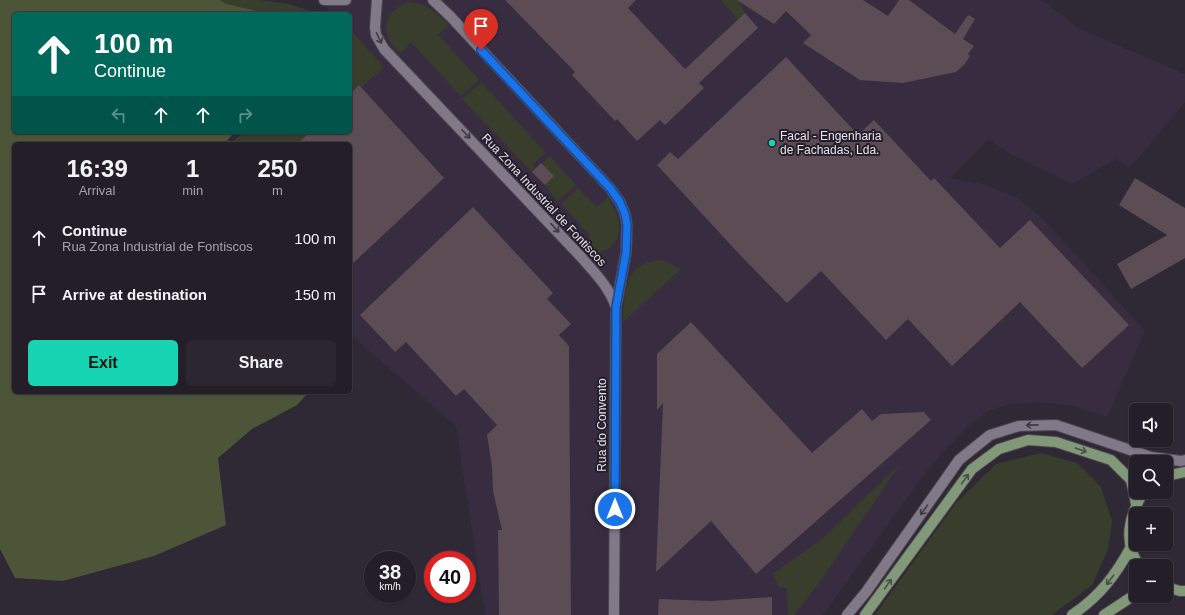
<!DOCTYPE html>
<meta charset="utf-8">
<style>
body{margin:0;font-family:Arial,sans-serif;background:#2b2730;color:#f1f3f6;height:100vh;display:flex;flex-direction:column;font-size:15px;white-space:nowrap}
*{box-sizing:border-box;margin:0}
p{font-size:13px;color:#a3a2a8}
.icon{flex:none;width:22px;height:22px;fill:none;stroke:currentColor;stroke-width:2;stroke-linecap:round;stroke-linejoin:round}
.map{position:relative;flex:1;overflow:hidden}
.side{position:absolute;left:12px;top:142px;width:340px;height:252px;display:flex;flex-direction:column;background:#231e28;border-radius:6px;box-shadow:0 1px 3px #0004,0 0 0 1px #403c45}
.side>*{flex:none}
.hud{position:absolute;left:12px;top:12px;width:340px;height:122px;border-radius:6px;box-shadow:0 1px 3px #0004,0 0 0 1px #403c45;background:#00695c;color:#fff;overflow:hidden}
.buttons{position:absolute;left:1129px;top:403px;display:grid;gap:8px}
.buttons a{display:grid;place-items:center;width:44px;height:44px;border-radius:6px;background:#231e28;box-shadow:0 1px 3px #0004,0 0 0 1px #403c45;font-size:20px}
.speed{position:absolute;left:364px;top:551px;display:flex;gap:8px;font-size:20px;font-weight:700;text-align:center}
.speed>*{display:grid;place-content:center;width:52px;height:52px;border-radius:50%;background:#231e28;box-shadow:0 1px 3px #0004,0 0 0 1px #403c45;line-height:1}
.speed small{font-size:10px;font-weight:400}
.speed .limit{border:6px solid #d22;background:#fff;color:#111}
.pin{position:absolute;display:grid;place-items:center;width:34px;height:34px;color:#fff;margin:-41px -17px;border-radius:50% 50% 50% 0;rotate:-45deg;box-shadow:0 0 4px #0007}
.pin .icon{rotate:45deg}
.me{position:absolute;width:44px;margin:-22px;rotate:0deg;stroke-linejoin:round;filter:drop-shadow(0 0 3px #0008)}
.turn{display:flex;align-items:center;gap:14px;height:84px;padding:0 16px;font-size:18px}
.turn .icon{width:52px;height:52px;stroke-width:2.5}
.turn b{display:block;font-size:28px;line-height:34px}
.lanes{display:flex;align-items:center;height:38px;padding:0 16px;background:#0003;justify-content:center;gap:20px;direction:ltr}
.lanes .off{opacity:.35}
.eta{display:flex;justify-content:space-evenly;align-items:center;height:68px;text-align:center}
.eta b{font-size:24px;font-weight:800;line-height:28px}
.action{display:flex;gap:8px;margin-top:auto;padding:8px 16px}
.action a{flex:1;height:46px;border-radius:6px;background:#17d5b2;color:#111;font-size:16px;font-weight:800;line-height:46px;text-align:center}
.action a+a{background:#2b2730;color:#f1f3f6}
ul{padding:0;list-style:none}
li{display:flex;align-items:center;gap:12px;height:56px;padding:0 16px}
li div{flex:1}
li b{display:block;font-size:15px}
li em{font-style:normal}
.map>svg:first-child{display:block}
.built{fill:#382d40}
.green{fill:#383d2c}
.forest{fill:#4d5538}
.building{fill:#5c4c54}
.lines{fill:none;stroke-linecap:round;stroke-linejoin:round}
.minor-casing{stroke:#4d4651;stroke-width:12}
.tertiary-casing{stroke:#4d4651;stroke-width:12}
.primary-casing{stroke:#4d4651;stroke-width:12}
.minor{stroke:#817888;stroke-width:10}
.tertiary{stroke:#817888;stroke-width:10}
.primary{stroke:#829979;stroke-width:10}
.oneway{stroke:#413947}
.oneway2{stroke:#4a4f4a}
.route-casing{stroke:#114b97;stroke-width:10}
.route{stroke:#1a73e8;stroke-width:7}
.poi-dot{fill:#17d5b2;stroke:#251e2b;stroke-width:1.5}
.labels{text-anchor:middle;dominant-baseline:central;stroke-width:4;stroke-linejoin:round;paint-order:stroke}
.poi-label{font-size:12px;fill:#e5e1e9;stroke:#251e2b;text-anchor:start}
.street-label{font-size:12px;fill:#e5e1e9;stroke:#251e2b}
</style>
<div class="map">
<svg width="1185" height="615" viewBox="0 0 1185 615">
<rect width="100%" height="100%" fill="#2f2835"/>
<polygon class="built" points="320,0 1042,0 1080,29 1185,74 1185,102 1130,168 1116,159 1073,184 1010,154 988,139 949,178 983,184 1018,198 1045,221 1145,331 1107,417 1074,406 1038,402 1007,405 990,410 970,424 942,453 922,477 823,615 485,615 456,426 350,334 350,144 230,144 244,132 350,132 350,14 332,14"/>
<g class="green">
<polygon points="220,0 261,0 289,4 320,14 270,14 227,4"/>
<polygon points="721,0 739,0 745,14 738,20"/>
<path d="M407,2c20,1 28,9 42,23l-11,10 41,45 -18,16 -50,-54 -11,11c-5,-5 -12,-12 -13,-18 -5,-16 7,-27 20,-33z"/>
<polygon points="350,30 384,67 361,87 359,85 350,94"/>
<polygon points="481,82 546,153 533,164 536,168 532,172 462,99"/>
<polygon points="244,132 310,132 297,144 230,144"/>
<polygon points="550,156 576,185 561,199 557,200 545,185 542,164"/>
<path d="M578,188l19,19 11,-10c4,8 10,17 11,26 3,23 -20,39 -39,23l11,-10 -30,-32z"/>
<path d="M662,260l19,9 -58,53c2,-31 0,-59 39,-62z"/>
<polygon points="1041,453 1077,463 1101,487 1112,521 1108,550 1092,585 1052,615 875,615 956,503 996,464"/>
<polygon points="900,464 819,583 794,615 788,615 787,588 779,587 773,574 822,539"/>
</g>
<polygon class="forest" points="0,0 220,0 227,4 270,14 14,14 14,132 234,132 225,144 14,144 14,392 309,392 297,405 252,429 218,458 226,525 154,556 63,581 15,578 0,549"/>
<g class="building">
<polygon points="505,0 636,0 628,8 685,69 745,13 758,28 699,83 704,88 665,125 660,120 637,141 617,119 615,121 572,75 575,72"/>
<polygon points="737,0 863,0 888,16 899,0 909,0 955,34 968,15 975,19 963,39 974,46 968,54 970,56 964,65 956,72 903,83 860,80 803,43 811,35 786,11 774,24"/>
<polygon points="786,57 858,135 874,120 931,181 934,178 1000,248 1030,220 1129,325 1082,368 1020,302 952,366 908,319 886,340 821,271 787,303 742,257 657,165 670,152 678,159"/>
<polygon points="359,85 444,178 350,266 350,144 297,144 310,132 350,132 350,94"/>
<polygon points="541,163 554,176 545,185 532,172"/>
<polygon points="1135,178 1185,208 1185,258 1131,289 1117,264 1167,235 1119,205"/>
<polygon points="473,207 553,293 547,299 571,324 559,335 569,346 571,615 499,615 498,530 502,530 493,491 492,466 487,435 497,425 464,389 456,396 406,342 395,352 360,315"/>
<polygon points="691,322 812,453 862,409 872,421 881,414 924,412 931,420 756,574 711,521 656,572 663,403 657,410 657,354"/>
<polygon points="772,597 772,615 658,615 659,599 710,601"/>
</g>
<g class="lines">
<defs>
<polyline id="minor" points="324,0 346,0"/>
<g id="tertiary">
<path d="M377,0l-2,27 1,8 8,14 198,209c13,15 27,29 34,49"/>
<polyline points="433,0 450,16 610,188 620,202 625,214 627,225 626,253 616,307 614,615"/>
<polyline points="847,615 866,592 959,460 990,435 1019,426 1056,425 1151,457 1181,461 1185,460"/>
</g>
<g id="primary">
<polyline points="1166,476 1185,472"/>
<path d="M1140,566c-18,-23 -11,-52 4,-74"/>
<polyline points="1166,587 1180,591 1185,591"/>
<polyline points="865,615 972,469 999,449 1028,440 1056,442 1111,460 1131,480 1136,504"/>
<path d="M1072,615c28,-19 43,-39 59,-68"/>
<polyline points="1104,615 1136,594"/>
</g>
</defs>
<use href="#minor" class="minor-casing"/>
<use href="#tertiary" class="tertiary-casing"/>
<use href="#primary" class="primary-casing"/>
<use href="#minor" class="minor"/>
<use href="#tertiary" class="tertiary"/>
<use href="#primary" class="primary"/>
</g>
<defs><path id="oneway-shaft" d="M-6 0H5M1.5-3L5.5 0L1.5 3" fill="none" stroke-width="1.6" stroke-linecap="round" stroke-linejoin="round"/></defs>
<g class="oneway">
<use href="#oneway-shaft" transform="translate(379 38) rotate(64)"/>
<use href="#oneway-shaft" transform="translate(466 134) rotate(46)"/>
<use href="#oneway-shaft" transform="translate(555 228) rotate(47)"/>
<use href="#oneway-shaft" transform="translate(1032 425) rotate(179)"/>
<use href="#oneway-shaft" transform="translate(924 510) rotate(126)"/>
</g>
<g class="oneway2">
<use href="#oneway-shaft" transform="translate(1081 450) rotate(19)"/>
<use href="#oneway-shaft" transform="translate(965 479) rotate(-54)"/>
<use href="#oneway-shaft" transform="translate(1110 580) rotate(127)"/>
<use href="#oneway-shaft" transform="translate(888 584) rotate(-54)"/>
</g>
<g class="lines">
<defs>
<polyline id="route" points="481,50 610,188 620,202 625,214 627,225 626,253 616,307 615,509"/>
</defs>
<use href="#route" class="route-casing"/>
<use href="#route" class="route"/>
</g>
<circle class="poi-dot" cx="772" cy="143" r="4"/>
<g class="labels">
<g class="poi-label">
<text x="780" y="136">Facal - Engenharia<tspan x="780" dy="14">de Fachadas, Lda.</tspan></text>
</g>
<g class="street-label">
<text transform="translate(544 200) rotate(47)">Rua Zona Industrial de Fontiscos</text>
<text transform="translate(602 425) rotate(-90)">Rua do Convento</text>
</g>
</g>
</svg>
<div class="buttons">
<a><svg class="icon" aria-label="sound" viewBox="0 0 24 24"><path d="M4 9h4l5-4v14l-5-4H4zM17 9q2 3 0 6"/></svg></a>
<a><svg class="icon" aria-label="search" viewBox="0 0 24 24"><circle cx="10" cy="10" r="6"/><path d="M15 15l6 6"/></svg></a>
<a>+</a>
<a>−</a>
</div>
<div class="speed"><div>38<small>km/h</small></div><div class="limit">40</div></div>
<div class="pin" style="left:481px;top:50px;background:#d93025"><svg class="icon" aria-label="arrive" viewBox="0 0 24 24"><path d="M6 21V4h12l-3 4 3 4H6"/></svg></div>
<svg class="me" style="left:615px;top:509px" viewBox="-20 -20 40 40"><circle r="17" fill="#1a73e8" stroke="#fff" stroke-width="3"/><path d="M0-11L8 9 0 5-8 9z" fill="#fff"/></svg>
<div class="hud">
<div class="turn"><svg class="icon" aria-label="ahead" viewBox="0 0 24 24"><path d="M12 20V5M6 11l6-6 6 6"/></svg><div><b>100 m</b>Continue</div></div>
<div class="lanes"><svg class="icon off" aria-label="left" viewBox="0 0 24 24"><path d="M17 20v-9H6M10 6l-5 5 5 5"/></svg><svg class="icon" aria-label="ahead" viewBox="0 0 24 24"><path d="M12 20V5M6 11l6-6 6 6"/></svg><svg class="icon" aria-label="ahead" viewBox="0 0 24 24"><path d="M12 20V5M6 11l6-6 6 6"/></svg><svg class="icon off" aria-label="right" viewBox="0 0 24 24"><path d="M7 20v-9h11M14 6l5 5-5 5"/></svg></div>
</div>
<section class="side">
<div class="eta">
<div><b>16:39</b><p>Arrival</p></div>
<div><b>1</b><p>min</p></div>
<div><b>250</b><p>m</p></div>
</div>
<ul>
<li><svg class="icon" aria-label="ahead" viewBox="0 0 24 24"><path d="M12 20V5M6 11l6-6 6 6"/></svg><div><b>Continue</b><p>Rua Zona Industrial de Fontiscos</p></div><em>100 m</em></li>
<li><svg class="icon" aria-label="arrive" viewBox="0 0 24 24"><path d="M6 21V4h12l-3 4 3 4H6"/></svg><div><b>Arrive at destination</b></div><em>150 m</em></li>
</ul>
<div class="action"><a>Exit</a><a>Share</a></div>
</section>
</div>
